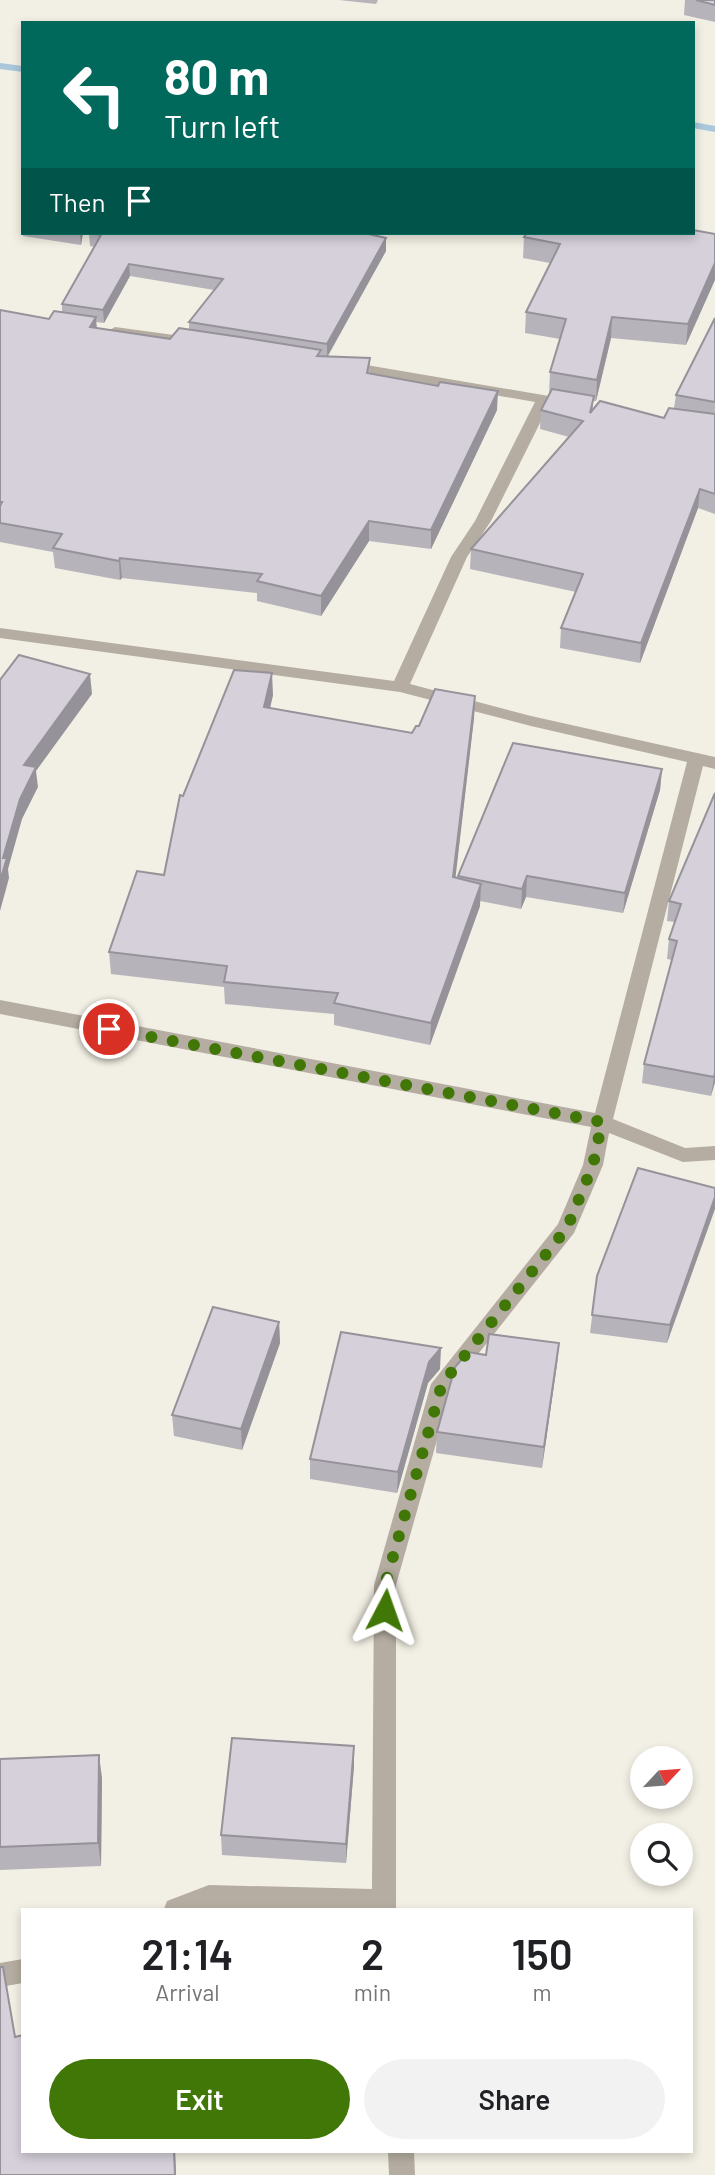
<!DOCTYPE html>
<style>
body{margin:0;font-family:Barlow,sans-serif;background:#f2f2f2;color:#202124;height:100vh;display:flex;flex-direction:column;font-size:26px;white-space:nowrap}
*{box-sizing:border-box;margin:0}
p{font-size:23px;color:#757577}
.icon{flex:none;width:38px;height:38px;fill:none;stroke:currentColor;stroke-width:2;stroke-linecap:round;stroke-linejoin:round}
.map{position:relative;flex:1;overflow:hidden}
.details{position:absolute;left:21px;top:1908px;width:672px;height:245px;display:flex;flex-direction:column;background:#fff;border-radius:0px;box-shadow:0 4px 10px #0003}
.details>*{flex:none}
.top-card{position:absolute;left:21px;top:21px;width:674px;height:214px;border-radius:0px;box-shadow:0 4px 10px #0003;background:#00695c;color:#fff;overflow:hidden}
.needle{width:46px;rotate:64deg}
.tools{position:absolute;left:630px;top:1746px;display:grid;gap:14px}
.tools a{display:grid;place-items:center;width:63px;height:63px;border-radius:50%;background:#fff;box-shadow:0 4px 10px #0003;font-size:35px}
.pin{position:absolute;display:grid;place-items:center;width:60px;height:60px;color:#fff;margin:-30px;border:4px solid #fff;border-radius:50%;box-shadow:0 2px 7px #0007}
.me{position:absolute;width:77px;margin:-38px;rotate:4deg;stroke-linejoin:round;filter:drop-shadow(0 0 5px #0008)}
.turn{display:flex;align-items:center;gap:24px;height:147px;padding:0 28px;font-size:32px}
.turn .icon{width:91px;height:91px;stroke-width:2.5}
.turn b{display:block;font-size:49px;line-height:60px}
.then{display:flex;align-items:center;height:66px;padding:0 28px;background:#0003;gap:14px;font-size:26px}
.eta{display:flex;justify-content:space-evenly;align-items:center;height:119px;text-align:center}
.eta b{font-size:42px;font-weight:600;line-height:49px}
.button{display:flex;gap:14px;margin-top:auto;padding:14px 28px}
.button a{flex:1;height:80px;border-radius:42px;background:#407706;color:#fff;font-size:28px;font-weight:600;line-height:80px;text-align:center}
.button a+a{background:#f2f2f2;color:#202124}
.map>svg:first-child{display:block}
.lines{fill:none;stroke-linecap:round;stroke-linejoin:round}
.stream{fill:#abc7db;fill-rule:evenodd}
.minor{fill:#b5ada1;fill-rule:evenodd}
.wall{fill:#b7b3bb;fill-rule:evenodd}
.shaded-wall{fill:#959299}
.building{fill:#d5d0da;stroke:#959299;stroke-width:2}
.route{stroke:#407706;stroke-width:12;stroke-dasharray:0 21.6}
</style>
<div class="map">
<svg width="715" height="2175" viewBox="0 0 715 2175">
<rect width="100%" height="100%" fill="#f2efe4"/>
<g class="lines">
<g class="stream">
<polygon points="0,63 23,66 23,72 0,69"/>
<polygon points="693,122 715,126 715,132 693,128"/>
</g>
<g class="minor">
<polygon points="115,327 196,338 203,342 196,346 110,334 108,331"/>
<polygon points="343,361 572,400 579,404 572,408 549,405 491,521 467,557 410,684 531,716 715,757 715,769 703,766 613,1119 685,1148 715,1146 715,1160 683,1162 609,1133 603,1165 574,1233 452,1387 396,1585 396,1909 164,1909 167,1901 209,1885 372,1889 374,1585 431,1384 558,1224 583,1165 591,1127 0,1014 0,1000 595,1113 687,762 531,726 400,692 0,638 0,628 394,681 451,557 475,521 535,402 338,368 336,365"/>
<polygon points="23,1959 23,1983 0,1987 0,1963"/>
<polygon points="388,2151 414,2151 415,2175 389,2175"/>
</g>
</g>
<g class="wall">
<polygon points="339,0 378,0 376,4"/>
<polygon points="685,0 715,0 715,22 684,15"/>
<polygon points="23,223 23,233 83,233 81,245 23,236 22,225"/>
<path d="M89,233l297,18 -58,105 42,2v16l127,36 -66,139 -62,-8 -48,75 -64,-15v-8l-135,-15 -2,2 -65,-12 -2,-16 -53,-10v-232l49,9 13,-7v-8l33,-57 -5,-1zM130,276l84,14 -25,32v8l-19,9 -73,-11 -1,-6 8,1z"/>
<polygon points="715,234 686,345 611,338 596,401 593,401 593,409 664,418 674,408 676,395 715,318 715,514 698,508 640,663 560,648 561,628 576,592 470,569 471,549 569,437 540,429 541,410 549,394 550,372 560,339 525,333 526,312 550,263 523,258 524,237"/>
<polygon points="273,695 270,708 412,733 419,726 475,696 474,718 455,878 458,879 458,876 662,769 660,790 623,913 526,897 521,909 480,901 480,906 430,1045 334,1025 334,1014 225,1004 224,987 111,974 109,952 164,875 183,796"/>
<polygon points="715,793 715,1082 711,1096 642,1083 644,1064 672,960 667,959 669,939 675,922 667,921 669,901"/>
<polygon points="715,1188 667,1343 590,1333 597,1276"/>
<polygon points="279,1322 280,1343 242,1450 174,1436 172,1415"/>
<polygon points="559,1343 557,1364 542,1468 436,1453 437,1432 486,1355"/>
<polygon points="440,1369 428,1383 397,1493 310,1479 310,1459"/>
<polygon points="354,1746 354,1766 346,1863 222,1855 221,1835"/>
<polygon points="0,1759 102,1778 101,1866 0,1870"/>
</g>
<g class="shaded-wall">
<polygon points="81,233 83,233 81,245 80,234"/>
<polygon points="386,238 386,251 327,357 327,344"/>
<polygon points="715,263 715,280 686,345 688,324"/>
<polygon points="129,264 130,276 104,323 103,310"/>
<polygon points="96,317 97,335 90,327"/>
<polygon points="612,317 611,338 596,401 597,380"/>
<polygon points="498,391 497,410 431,549 431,530"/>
<polygon points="700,489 698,508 640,663 641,643"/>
<polygon points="369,521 369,541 321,616 321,596"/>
<polygon points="120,558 122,578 120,580 119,561"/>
<polygon points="272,673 273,695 265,729 264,707"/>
<polygon points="90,674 92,694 36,771 38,787 22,819 8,869 9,878 0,911 0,881 3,858 24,765"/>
<polygon points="475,696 474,718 453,899 453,877"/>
<polygon points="662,769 660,790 623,913 625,893"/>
<polygon points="527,876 526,897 521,909 522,889"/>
<polygon points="481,884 480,906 430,1045 431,1023"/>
<polygon points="715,1073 715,1082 711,1096 714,1077"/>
<polygon points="715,1197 715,1209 667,1343 670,1325"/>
<polygon points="279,1322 280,1343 242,1450 241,1429"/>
<polygon points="559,1343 557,1364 542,1468 544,1447"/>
<polygon points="441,1348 440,1369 428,1383 397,1493 398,1472 429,1362"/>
<polygon points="354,1746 354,1766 346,1863 346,1844"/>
<polygon points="99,1755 102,1778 101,1866 98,1843"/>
<polygon points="174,2151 175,2151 176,2175 175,2175"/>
</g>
<g class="building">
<polygon points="696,0 715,0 715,5"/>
<polygon points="693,230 715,234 715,263 688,324 612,317 597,380 550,372 566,319 526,312 560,244 524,237 527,233 693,233"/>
<polygon points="89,233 364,233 386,238 327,344 189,322 223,279 129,264 103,310 62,304 101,235"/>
<polygon points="0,310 49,319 54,311 96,317 90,327 170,339 179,328 240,337 321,350 317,356 370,358 367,373 438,386 440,382 498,391 431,530 369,521 321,596 257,581 262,574 120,558 119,561 53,548 62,534 0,523 0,506 2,502 0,502"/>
<polygon points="715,318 715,402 676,395"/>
<polygon points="552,389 594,396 590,413 600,401 664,418 669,408 715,414 715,494 700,489 641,643 561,628 583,574 471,549 583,421 541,410"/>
<polygon points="19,655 90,674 24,765 36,767 20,799 3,858 7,858 0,881 0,680"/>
<polygon points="234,670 272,673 264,707 412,733 416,726 419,726 435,689 475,696 453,877 481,884 431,1023 334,1003 338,993 224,982 227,966 109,952 137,871 164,875 180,795 183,796"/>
<polygon points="513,743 662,769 625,893 527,876 522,889 458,876"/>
<polygon points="715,793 715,1073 714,1077 644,1064 677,941 669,939 681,904 669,901"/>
<polygon points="638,1168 715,1188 715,1197 670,1325 592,1315 597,1276"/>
<polygon points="213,1307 279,1322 241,1429 172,1415"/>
<polygon points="341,1332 441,1348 429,1362 398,1472 310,1459"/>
<polygon points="489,1334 559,1343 544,1447 437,1432 455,1367 468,1352 486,1355"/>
<polygon points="232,1738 354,1746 346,1844 221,1835"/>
<polygon points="99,1755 98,1843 0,1847 0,1759"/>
<polygon points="0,1967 3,1967 15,2037 23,2035 23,2151 174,2151 175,2175 0,2175"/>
</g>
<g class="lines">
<polyline class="route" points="109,1029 602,1122 593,1165 567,1228 442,1384 385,1585 385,1610"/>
</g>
</svg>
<div class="tools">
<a><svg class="needle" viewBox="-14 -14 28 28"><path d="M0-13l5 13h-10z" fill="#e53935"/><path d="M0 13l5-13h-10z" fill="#757577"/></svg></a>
<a><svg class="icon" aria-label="search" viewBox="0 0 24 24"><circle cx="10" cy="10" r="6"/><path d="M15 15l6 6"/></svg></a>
</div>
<div class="pin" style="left:109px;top:1029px;background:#d93025"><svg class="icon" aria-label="arrive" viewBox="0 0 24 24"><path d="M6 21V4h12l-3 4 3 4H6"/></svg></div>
<svg class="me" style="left:385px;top:1610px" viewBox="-20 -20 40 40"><path d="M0-17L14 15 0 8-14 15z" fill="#407706" stroke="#fff" stroke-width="4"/></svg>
<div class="top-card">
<div class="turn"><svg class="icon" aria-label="left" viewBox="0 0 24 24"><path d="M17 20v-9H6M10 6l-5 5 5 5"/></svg><div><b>80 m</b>Turn left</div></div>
<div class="then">Then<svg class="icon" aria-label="arrive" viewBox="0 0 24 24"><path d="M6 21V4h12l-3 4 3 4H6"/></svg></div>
</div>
<section class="details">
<div class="eta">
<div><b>21:14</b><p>Arrival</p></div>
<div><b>2</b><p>min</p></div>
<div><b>150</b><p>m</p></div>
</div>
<div class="button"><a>Exit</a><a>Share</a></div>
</section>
</div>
